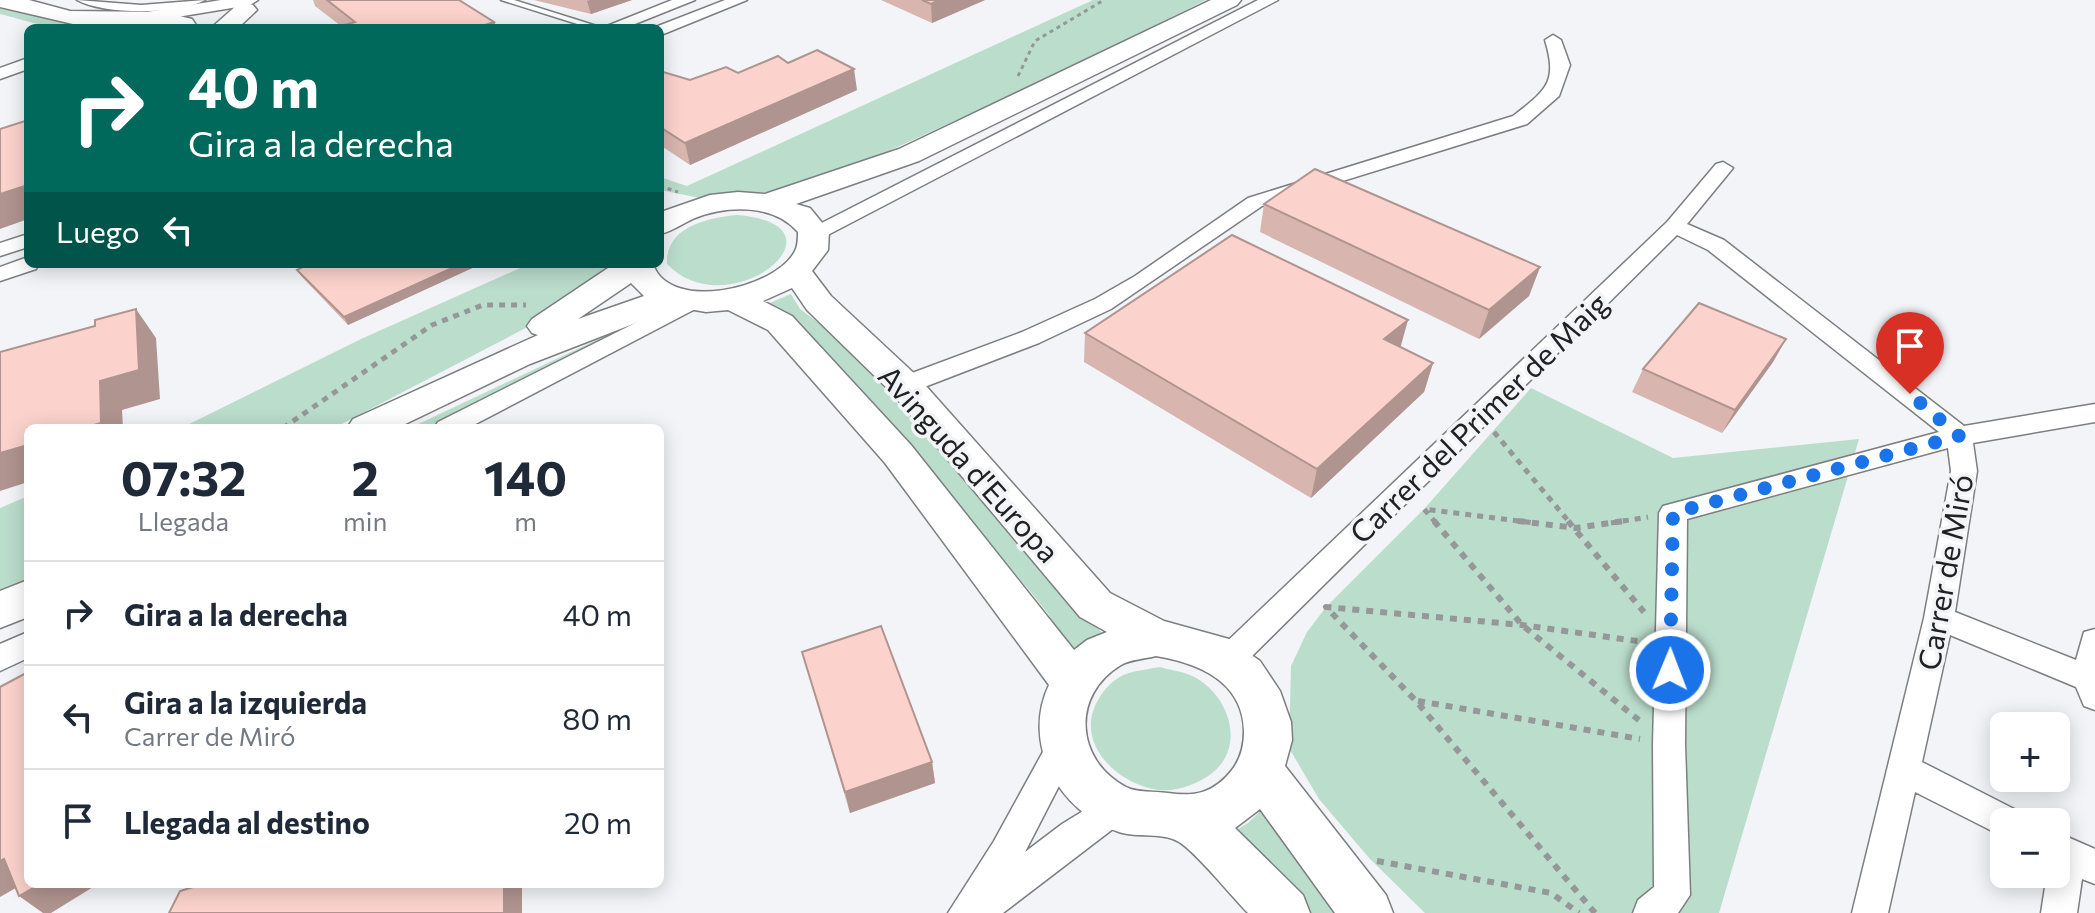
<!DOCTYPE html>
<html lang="es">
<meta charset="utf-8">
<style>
body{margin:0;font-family:Commissioner,sans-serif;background:#f6f6f7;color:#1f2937;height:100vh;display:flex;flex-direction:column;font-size:30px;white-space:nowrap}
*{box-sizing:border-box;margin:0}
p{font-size:26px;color:#747a83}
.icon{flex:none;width:44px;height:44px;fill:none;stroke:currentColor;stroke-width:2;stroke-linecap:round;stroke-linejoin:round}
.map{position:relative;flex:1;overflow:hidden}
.drawer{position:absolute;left:24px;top:424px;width:640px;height:464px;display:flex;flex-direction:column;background:#fff;border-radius:12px;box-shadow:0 4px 20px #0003}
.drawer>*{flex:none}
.guide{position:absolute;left:24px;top:24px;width:640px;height:244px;border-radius:12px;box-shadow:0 4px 20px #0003;background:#00695c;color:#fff;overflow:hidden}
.tools{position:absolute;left:1990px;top:712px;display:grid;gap:16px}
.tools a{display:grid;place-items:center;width:80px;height:80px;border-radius:12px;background:#fff;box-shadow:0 4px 20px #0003;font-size:40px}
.pin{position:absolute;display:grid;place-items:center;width:68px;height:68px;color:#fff;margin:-82px -34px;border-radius:50% 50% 50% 0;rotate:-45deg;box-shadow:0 0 8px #0007}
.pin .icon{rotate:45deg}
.me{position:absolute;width:88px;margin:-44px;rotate:1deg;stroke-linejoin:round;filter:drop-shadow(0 0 6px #0008)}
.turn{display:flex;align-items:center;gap:28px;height:168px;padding:0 32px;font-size:36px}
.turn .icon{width:104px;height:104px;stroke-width:2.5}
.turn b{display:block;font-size:56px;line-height:68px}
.then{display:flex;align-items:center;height:76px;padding:0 32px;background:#0003;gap:16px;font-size:30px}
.eta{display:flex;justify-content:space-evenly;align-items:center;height:136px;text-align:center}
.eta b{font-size:48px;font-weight:700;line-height:56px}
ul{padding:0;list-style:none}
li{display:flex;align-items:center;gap:24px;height:104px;padding:0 32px;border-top:2px solid #e0e1e3}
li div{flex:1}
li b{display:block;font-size:30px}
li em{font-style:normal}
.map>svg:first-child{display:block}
.green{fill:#bdc}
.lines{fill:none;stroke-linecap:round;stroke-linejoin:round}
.lane-casing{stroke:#7d7e81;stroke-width:3}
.street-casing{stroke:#7d7e81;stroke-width:3}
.secondary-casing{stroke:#7d7e81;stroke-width:3}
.path-far2{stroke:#959799;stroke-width:3;stroke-dasharray:4 4;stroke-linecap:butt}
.path-far1{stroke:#959799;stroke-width:5;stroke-dasharray:6 6;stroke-linecap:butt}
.path{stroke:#959799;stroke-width:6;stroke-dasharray:7 7;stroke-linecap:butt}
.lane{fill:#fff;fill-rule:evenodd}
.street{fill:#fff;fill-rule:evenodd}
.secondary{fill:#fff;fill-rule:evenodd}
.wall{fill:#d8b5af}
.shaded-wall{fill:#b0948f}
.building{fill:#fbd3cc;stroke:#b0948f;stroke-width:2}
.route{stroke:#1a73e8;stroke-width:14;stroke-dasharray:0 25.2}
.labels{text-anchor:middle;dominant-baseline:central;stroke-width:7;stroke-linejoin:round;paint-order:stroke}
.street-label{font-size:30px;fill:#202122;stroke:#f2f4f7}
</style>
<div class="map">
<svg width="2095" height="913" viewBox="0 0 2095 913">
<rect width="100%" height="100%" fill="#f2f4f7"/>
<g class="green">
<polygon points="1093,0 1206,0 1057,74 823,181 790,190 700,198 660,190 660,177 687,186"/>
<path d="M0,5l100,19c-32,12 -68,-2 -100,-10z"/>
<path d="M737,215c120,10 -9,114 -70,49 -2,-37 40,-46 70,-49z"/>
<polygon points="529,264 617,264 541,320 334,428 181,428 361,339"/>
<polygon points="791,294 800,309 844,342 1050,579 1104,635 1069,655 1049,615 1030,591 815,340 782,314 765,305"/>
<polygon points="655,317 431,428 410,428 639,320"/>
<polygon points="1531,388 1673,458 1859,439 1719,913 1425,913 1370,859 1319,799 1289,748 1291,666 1307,632 1326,607 1424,509"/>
<polygon points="28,496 28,581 0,595 0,508"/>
<path d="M1160,667c9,3 21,4 30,8 38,16 58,71 21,99 -13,10 -35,18 -52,16 -41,-5 -86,-47 -61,-90 7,-12 17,-23 31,-27 10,-3 21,-4 31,-6z"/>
<polygon points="1267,805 1345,913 1307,913 1231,833 1248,823"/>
</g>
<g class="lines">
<defs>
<g id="lane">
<path d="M77,0l64,5 64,-5c-28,15 -100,15 -128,0z"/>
<polygon points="501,0 514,0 603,28 590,28"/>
</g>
<g id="street">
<polygon points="221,0 258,0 250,5 147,22 139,17 147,12"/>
<polygon points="672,0 695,0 625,28 602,28"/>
<polygon points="725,0 747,0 666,33 660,35 660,28 653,28"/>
<polygon points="1258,0 1278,0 820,239 813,241 802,235 806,231"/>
<path d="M1553,35l8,5 9,25 -11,31 -32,28 -265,82 -151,103 -72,34 -125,48h-18l-3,-6 3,-6 126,-47 73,-33 40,-23 113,-78 265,-82c33,-26 45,-33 32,-76z"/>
<polygon points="28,58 28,69 0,79 0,68"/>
<polygon points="1723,162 1733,168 1687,224 1724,240 1964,426 2095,404 2095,422 1973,443 1977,471 1955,612 2076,660 2084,632 2095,629 2095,710 2084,706 2076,687 1950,635 1922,762 2018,811 2023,822 2004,822 2004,837 1915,792 1888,913 1852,913 1924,618 1951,471 1948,448 1687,519 1685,744 1690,895 1678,913 1633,913 1638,900 1654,887 1653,744 1659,513 1663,506 1939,432 1708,250 1677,235 1239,669 1228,673 1217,669 1213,660 1217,651 1667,222 1716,164"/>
<polygon points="28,234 28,247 0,256 0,243"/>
<polygon points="28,257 28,264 39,264 36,269 0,281 0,267"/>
<polygon points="693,294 701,296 704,301 701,306 468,428 434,428 438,422"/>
<polygon points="28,632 28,658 0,671 0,644"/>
<polygon points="1062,735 1074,739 1078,749 1025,852 1062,824 1114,792 1126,797 1131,808 1126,819 1003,913 948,913 994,841 1050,739"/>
<polygon points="2056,832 2095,849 2095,884 2082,879 2077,913 2041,913 2047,874 2056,874"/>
</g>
<g id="secondary">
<polygon points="0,0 29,0 70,11 163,12 192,19 198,28 153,25 90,28 0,7"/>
<path d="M1211,0h30l-4,5 -318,156 -123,43 14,4 19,23 -1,19 -16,21 19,25 87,81 192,216 54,28 65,18 31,22 20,30 11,31 1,18 -7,26 101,129 7,18h-58l-75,-104 -25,19 68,67 7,18h-62c-16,-16 -52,-61 -69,-71 -15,-10 -43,-4 -60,-10 -60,-20 -98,-88 -70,-147l-164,-222 -117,-133 -40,-20 -22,2 -29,-5 -147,57 -133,64h-50l6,-9 185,-84 -6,-2 -5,-7 5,-7 82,-55h39c16,49 123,25 142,-13 3,-5 3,-13 3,-19 -24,-28 -70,-27 -103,-14 -12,5 -22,13 -35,16l1,-22 49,-17 28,-3 27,2 134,-45zM631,283l13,13 -66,23zM792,288l15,22 85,83 188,224 27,15 -20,8 -13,10 -163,-205 -119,-129 -29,-15zM1156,656c42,7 87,25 88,75 0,15 -3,27 -12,39 -18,23 -37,27 -64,23 -13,-2 -31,0 -42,-6 -51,-27 -55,-92 -5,-122 10,-6 24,-6 35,-9z"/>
<polygon points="245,3 253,5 257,10 238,28 211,28 237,5"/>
<polygon points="28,580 28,617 0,628 0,591"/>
</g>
</defs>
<use href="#lane" class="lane-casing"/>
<use href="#street" class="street-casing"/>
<use href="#secondary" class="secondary-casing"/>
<g class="path-far2">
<polyline points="1018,76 1035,41 1104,0"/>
<polyline points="660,186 678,192"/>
</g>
<g class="path-far1">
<polyline points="283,428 432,325 483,305 526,305"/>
<polyline points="1494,432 1570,523"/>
<polyline points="1436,523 1424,509 1534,523"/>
<polyline points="1611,523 1648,517"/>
</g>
<g class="path">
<polyline points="1434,521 1522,625 1640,721"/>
<polyline points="1518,521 1576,528 1624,521"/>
<polyline points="1568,521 1644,612"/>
<polyline points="1418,701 1640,739"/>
<polyline points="1377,861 1551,893 1579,913"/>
<polyline points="1595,913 1416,701 1326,607 1522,625 1644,642"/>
</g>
<use href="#lane" class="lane"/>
<use href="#street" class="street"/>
<use href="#secondary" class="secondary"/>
</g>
<g class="wall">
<polygon points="313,0 459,0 494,22 497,28 334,28 341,26 315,6"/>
<polygon points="534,0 632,0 591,14"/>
<polygon points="881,0 985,0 932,23"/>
<polygon points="788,63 857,90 690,165 660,145 660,71 690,80 738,73"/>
<polygon points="1264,204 1540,267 1529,296 1479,339 1260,232"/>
<polygon points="481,264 348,325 302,277 297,270"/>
<polygon points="1085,333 1401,348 1433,363 1424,392 1311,498 1084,362"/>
<polygon points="1786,339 1773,362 1722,433 1632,392 1643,369"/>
<polygon points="802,652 932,762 935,783 850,813"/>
</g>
<g class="shaded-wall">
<polygon points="590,0 632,0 591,14 587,1"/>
<polygon points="939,0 985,0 932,23 931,4"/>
<polygon points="494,22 497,28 476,28"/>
<polygon points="854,69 857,90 690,165 685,143"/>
<polygon points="28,185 28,219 0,229 0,194"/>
<polygon points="461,264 481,264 348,325 344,317"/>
<polygon points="1540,267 1529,296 1479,339 1489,310"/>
<polygon points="136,309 156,338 160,399 122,410 123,428 83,428 100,381"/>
<polygon points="1408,320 1400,349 1384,339"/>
<polygon points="1786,339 1773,362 1722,433 1735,410"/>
<polygon points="1433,363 1424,392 1311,498 1317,469"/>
<polygon points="28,445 28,482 0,491 0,453"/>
<polygon points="932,762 935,783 850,813 845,792"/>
<polygon points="4,859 28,881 0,897 0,861"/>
<polygon points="40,884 98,884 51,913 43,913 19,896"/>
<rect x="504" y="884" width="18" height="29"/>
</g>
<g class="building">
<polygon points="327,0 459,0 494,22 476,28 334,28 355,22"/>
<polygon points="922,0 939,0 931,4"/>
<polygon points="817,50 854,69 685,143 660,127 660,71 690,80 726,67 738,73 778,56 788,63"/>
<polygon points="28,120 28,185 0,194 0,129"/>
<polygon points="1315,169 1540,267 1489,310 1264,204"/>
<polygon points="1232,235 1408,320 1384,339 1433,363 1317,469 1085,333"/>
<polygon points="308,264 461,264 344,317 297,270"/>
<polygon points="1699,303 1786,339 1735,410 1643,369"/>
<polygon points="136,309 139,370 100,381 101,423 83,428 28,428 28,445 0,453 0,352 95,326 95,320"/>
<polygon points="881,626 932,762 845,792 802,652"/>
<polygon points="28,672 28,884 40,884 19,896 4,859 0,861 0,687"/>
<polygon points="203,884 504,884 504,913 169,913 180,891"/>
</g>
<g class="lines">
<polyline class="route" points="1670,670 1673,513 1959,436 1910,394"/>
</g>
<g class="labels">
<g class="street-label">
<text transform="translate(1478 417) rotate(-44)">Carrer del Primer de Maig</text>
<text transform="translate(970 463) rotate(48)">Avinguda d'Europa</text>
<text transform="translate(1944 572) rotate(-80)">Carrer de Miró</text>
</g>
</g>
</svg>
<div class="tools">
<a>+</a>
<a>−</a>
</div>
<div class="pin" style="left:1910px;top:394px;background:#d93025"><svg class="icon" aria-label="arrive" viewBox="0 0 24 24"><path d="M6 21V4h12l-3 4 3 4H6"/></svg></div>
<svg class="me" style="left:1670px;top:670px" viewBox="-20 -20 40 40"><circle r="17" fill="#1a73e8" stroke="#fff" stroke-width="3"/><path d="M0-11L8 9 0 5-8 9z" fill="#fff"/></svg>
<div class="guide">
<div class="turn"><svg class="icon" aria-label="right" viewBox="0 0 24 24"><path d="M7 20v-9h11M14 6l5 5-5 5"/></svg><div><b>40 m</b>Gira a la derecha</div></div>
<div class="then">Luego<svg class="icon" aria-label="left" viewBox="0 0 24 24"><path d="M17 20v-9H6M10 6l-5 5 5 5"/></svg></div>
</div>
<section class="drawer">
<div class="eta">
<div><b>07:32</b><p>Llegada</p></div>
<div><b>2</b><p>min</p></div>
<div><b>140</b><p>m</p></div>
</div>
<ul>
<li><svg class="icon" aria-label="right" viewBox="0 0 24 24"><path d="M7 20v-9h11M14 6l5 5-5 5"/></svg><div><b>Gira a la derecha</b></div><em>40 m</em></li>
<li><svg class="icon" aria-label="left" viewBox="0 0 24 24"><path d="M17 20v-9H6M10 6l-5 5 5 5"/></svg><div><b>Gira a la izquierda</b><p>Carrer de Miró</p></div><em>80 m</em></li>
<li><svg class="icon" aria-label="arrive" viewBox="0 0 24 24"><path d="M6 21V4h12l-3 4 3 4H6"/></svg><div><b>Llegada al destino</b></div><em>20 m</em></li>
</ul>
</section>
</div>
